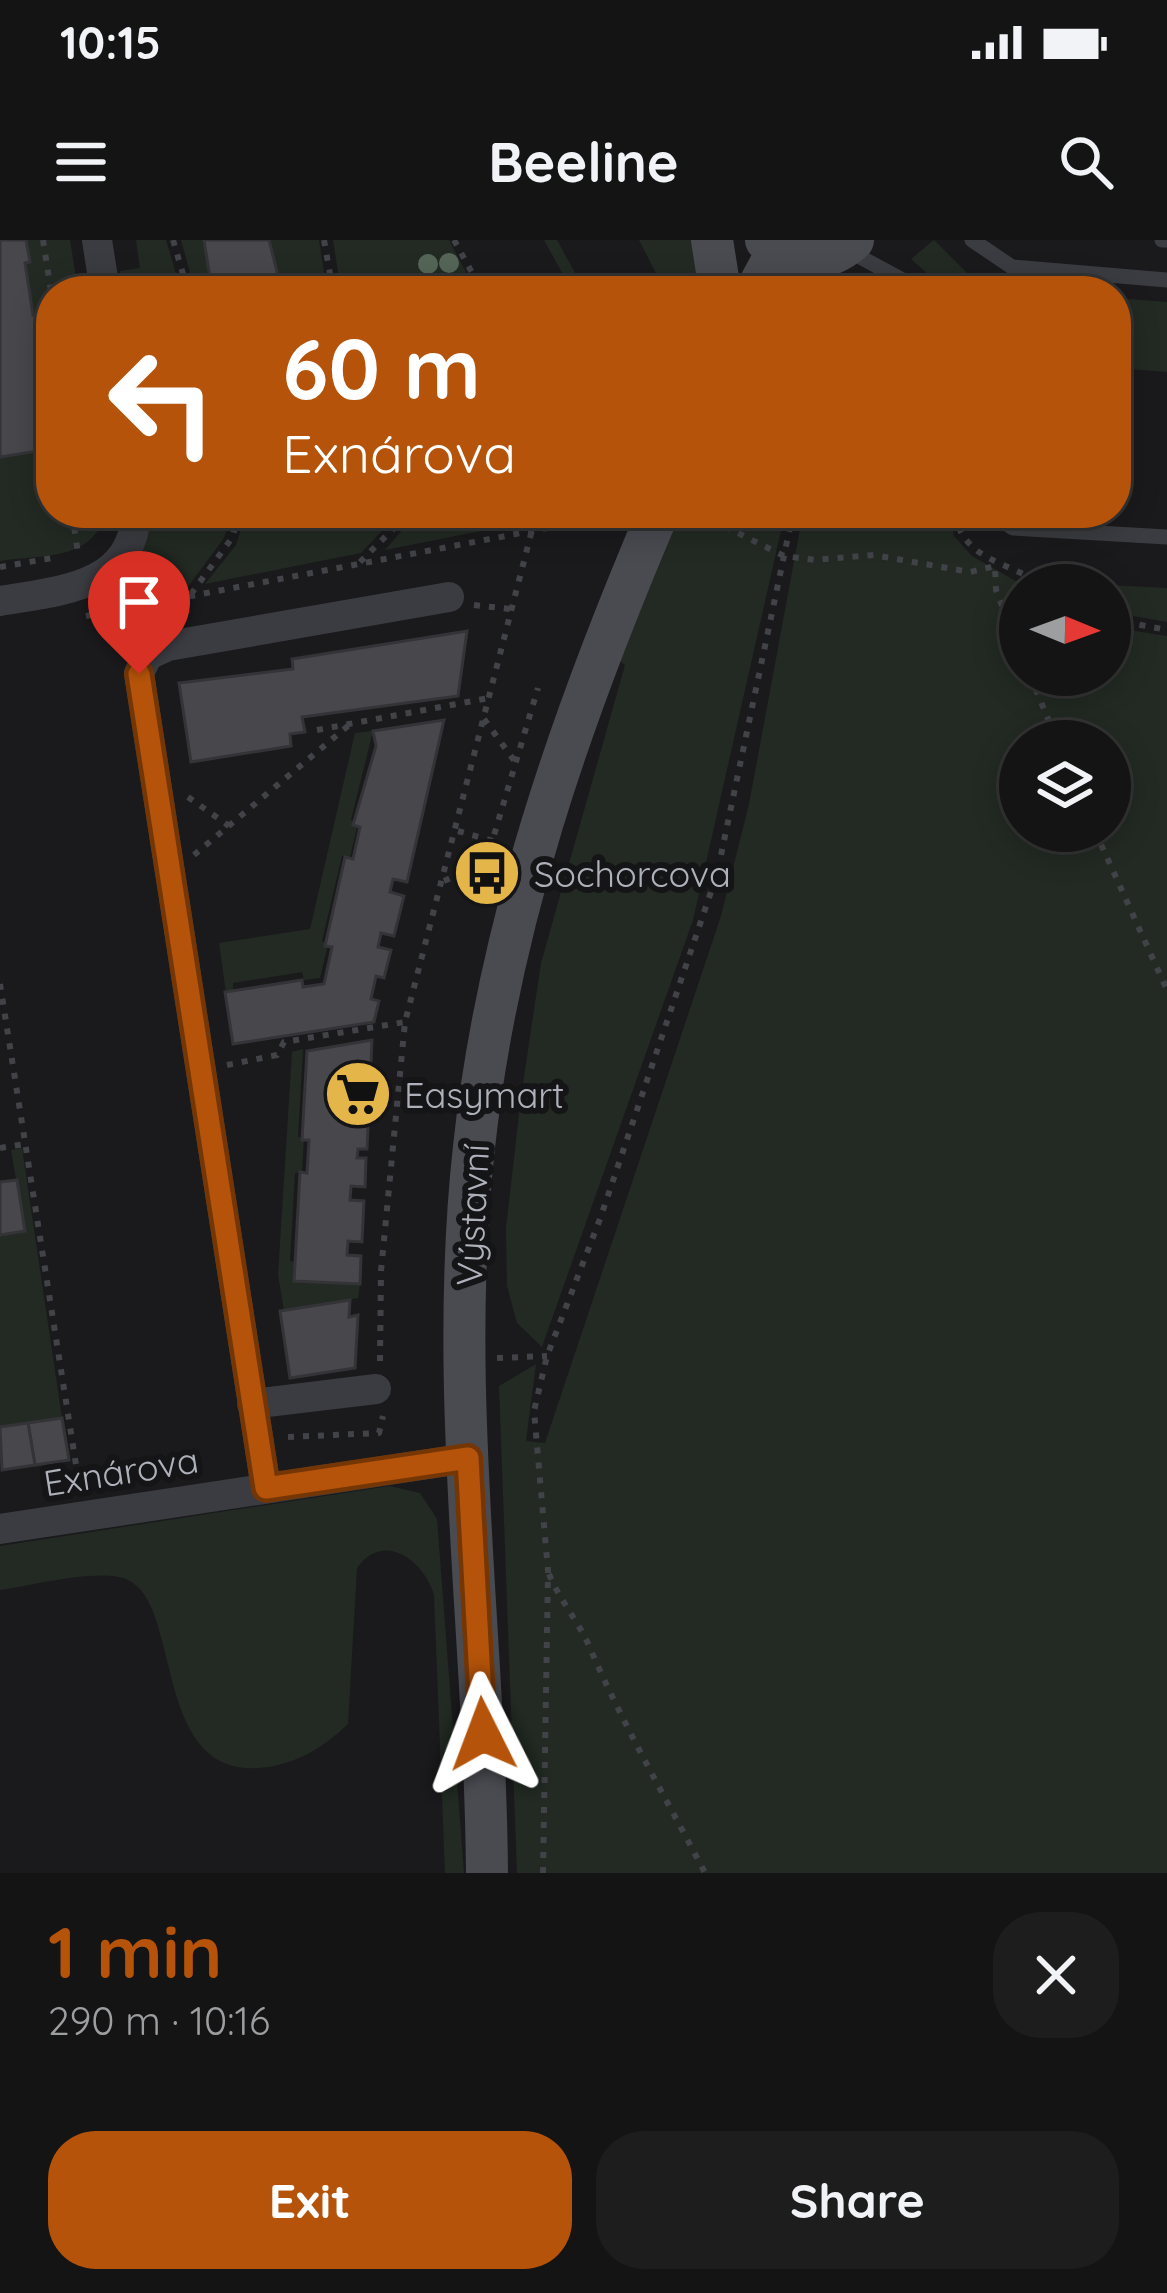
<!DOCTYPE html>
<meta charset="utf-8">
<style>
body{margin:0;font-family:Quicksand,sans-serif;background:#1d1d1e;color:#f1f3f6;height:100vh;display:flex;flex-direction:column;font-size:45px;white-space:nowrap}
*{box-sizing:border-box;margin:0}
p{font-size:39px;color:#9d9ea0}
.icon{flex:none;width:66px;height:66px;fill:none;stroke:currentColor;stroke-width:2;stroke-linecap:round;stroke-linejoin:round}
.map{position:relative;height:1633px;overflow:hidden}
.side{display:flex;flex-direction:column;background:#141415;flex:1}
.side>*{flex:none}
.top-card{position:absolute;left:36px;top:36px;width:1095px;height:252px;border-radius:48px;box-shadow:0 6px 30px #0003,0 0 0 3px #333334;background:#b45309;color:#fff;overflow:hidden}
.needle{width:78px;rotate:91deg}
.fabs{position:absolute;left:999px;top:324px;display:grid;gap:24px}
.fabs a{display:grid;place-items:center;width:132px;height:132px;border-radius:50%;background:#141415;box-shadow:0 6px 30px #0003,0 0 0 3px #333334;font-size:60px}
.pin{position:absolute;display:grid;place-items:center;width:102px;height:102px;color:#fff;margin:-123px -51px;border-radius:50% 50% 50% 0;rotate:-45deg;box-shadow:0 0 12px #0007}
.pin .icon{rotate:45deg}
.me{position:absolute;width:132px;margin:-66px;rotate:357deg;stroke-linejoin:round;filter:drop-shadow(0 0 9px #0008)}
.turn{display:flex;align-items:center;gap:42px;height:252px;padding:0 48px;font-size:54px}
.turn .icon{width:156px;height:156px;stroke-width:2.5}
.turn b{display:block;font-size:84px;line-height:102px}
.round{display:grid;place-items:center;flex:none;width:126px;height:126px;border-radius:48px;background:#1d1d1e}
.summary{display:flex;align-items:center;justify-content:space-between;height:204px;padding:0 48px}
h1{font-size:72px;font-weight:800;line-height:90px;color:#b45309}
.button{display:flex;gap:24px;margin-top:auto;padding:24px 48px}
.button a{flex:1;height:138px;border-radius:48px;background:#b45309;color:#fff;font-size:48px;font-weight:800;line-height:138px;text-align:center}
.button a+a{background:#1d1d1e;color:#f1f3f6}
.status{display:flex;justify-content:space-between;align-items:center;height:84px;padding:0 60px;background:#141415;direction:ltr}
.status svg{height:33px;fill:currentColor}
header{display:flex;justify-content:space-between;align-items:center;height:156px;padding:0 48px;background:#141415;font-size:54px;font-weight:800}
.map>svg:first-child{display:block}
.green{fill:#222a23;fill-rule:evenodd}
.building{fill:#47474c;stroke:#343438;stroke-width:3}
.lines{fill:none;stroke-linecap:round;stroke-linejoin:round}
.path{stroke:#414348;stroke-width:6;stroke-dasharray:6 9;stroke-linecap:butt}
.service{stroke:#3b3c41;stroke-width:15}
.minor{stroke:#3b3c41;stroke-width:30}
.secondary{stroke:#4a4b51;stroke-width:42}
.tree{fill:#556658}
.route-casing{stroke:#753606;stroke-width:30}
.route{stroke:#b45309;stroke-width:21}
.labels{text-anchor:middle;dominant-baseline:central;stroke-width:12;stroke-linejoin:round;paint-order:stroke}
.poi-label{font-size:36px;fill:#aeb1ba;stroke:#151517;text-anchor:start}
.street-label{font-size:36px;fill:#aeb1ba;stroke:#151517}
</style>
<div class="status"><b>10:15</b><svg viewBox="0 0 49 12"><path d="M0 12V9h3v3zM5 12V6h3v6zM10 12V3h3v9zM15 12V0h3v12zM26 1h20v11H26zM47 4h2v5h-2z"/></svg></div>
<header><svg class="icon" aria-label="menu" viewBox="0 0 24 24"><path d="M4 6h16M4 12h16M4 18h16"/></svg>Beeline<svg class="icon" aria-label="search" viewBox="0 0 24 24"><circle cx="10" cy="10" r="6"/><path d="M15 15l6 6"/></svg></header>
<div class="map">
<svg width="1167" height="1633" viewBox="0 0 1167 1633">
<rect width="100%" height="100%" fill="#1a1a1c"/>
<g class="green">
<polygon points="26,0 70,0 78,51 51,51 51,154 45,154 39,75 33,75 25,23 30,22"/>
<polygon points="136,0 166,0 181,51 123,51 120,31 140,28"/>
<polygon points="181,0 204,0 212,51 195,51"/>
<polygon points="269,0 319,0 327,51 282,51"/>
<polygon points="333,0 449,0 476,51 341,51"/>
<polygon points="544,0 557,0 585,51 572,51"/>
<polygon points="639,0 697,0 709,51 665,51"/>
<polygon points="934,0 969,35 989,45 984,51 947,51 911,19"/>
<polygon points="1116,58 1167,62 1167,132 1116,128"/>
<path d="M51,209v64h55c-15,49 -62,41 -106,48v-104z"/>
<path d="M152,273h80l-8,25 -37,50 -98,19v-7c35,-16 52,-51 63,-87z"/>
<polygon points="246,273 399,273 361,313 205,344 236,305"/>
<polygon points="417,273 556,273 561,275 385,310"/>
<polygon points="706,273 785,273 693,680 542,1107 517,1083 507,1046 506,988 521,857 541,723 625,425 617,419 675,275 702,282"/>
<path d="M803,273h146l5,23 18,20 51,29 -3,90h90v-48l57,9v1237h-650l-18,-487 37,-22 -10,77 19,2 176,-527 28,-112zM1020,501h90v90h-90z"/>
<polygon points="1110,345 1167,348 1167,382 1110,372"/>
<polygon points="373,491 351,580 358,583 350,617 342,616 322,701 328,704 320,738 304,740 302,732 233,743 233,752 226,753 219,703 310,689 355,493"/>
<polygon points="303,809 298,897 304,898 302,932 295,933 290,1021 296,1022 296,1040 360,1044 358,1058 284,1070 278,1035 292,812"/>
<polygon points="22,908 62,1178 0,1187 0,995 25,991 11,910"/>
<path d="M390,1246l30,7 17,26 27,354h-19l-11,-278c-10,-34 -50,-65 -77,-27l-9,156c-23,22 -48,38 -80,43 -118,18 -84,-161 -140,-187 -27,-13 -97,6 -128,10v-44z"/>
</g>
<g class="building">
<polygon points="0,0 26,0 30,22 25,23 33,75 38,74 45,154 51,154 51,209 0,217"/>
<polygon points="204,0 269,0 282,51 212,51"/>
<polygon points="467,391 458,456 302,477 305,492 290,494 291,506 191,522 179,443 293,429 292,419"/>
<polygon points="444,480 407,642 393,639 390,652 404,656 394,696 381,693 378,707 391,710 384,738 376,736 371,759 379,761 374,782 233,804 225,752 302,740 303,747 324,744 332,707 325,706 345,617 353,619 360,587 353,585 376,506 373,491"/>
<polygon points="372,800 367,909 358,909 357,918 366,918 365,947 351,946 350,960 364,961 362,1002 348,1001 347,1015 361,1016 360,1044 294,1041 300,932 307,933 309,900 302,900 307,811"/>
<polygon points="17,940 25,991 0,995 0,942"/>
<polygon points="350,1060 349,1077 358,1075 355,1128 290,1138 280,1071"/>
<polygon points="62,1178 69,1220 35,1225 28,1183"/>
<polygon points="28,1183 35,1225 2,1230 0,1187"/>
</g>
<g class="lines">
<g class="path">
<polyline points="43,0 51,51"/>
<polyline points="173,0 188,51"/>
<polyline points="324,0 333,51"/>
<polyline points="454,0 482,51"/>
<polyline points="286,47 331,40"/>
<polyline points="43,78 51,77"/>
<polyline points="72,273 78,313"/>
<polyline points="568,273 582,279"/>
<polyline points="698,273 784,316 815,320 874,315 970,332 995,326 996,350 1020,412"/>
<path d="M954,273c11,49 54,48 88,72"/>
<polyline points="360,322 409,273"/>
<polyline points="0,327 58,317"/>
<polyline points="191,354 232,298 239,273"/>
<polyline points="474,365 510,369"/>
<polyline points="86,376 621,274"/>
<polyline points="1110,379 1167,390"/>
<polyline points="1030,435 1057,501"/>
<polyline points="484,479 516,523"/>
<polyline points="317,490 489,458"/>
<polyline points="188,557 229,586"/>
<polyline points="458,591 493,601"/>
<polyline points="1095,591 1167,750"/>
<polyline points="194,615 349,485"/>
<polyline points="444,641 486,622 538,448"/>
<polyline points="0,744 80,1250"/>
<polyline points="227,825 277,815 284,802 405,782"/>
<polyline points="0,908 25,904"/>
<polyline points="497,1118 547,1116"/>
<polyline points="380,1121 381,1031 405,782 532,290"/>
<polyline points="288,1197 379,1193 383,1176"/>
<path d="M549,1334c11,27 30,48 41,74 33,77 76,150 115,225"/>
<polyline points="543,1633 548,1331 534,1171 547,1116 600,979 717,634 793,273"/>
</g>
<g class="service">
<polyline points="972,0 1012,27 1167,40"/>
<polyline points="1162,0 1167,0"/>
<polyline points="847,10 923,51"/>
<polyline points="990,273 1013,288 1167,297"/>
</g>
<g class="minor">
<polyline points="97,0 105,51"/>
<path d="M0,361c58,-10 133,-13 136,-88"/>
<polyline points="252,1164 376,1149"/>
<polyline points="266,1248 139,433 148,415 168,406 449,357"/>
<polyline points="0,1289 468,1218"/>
</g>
<g class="secondary">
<polyline points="712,0 720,51"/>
<path d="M766,0c27,24 60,24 87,0"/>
<polyline points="756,51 778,10"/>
<path d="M487,1633c-2,-241 -40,-485 -13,-726 24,-222 97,-430 184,-634"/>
</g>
</g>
<g class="tree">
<circle cx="449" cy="23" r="10"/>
<circle cx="428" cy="24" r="10"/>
</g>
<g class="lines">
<defs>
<polyline id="route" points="139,434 266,1248 468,1218 483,1494"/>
</defs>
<use href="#route" class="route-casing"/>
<use href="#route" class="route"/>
</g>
<defs>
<symbol id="bus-disc" viewBox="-11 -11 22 22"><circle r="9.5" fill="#e4b64a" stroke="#151517"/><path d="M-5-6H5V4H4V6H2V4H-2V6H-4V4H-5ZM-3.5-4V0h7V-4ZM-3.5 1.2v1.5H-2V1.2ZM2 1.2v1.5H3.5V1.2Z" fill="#111"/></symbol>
<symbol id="supermarket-disc" viewBox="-11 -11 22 22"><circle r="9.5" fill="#e4b64a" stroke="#151517"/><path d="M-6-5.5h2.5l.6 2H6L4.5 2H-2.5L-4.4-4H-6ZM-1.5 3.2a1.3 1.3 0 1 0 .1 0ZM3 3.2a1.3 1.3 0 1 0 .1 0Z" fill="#111"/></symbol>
</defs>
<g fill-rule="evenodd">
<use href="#bus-disc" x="449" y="595" width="76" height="76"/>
<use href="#supermarket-disc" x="320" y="816" width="76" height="76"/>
</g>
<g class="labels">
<g class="poi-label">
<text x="534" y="633">Sochorcova</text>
<text x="404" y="854">Easymart</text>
</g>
<g class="street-label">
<text transform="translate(472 975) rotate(-87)">Výstavní</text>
<text transform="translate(121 1231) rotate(-9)">Exnárova</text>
</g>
</g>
</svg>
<div class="fabs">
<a><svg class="needle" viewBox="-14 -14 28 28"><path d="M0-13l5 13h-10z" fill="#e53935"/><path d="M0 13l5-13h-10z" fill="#9d9ea0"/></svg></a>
<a><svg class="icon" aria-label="layers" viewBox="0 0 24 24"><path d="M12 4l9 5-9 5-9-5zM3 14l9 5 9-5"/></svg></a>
</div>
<div class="pin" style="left:139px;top:434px;background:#d93025"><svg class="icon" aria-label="arrive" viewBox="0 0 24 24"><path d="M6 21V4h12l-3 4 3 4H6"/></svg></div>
<svg class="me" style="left:483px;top:1494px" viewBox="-20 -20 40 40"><path d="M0-17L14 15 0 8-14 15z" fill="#b45309" stroke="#fff" stroke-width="4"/></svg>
<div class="top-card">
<div class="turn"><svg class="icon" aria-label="left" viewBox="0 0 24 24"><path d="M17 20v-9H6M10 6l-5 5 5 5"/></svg><div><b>60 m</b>Exnárova</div></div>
</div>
</div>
<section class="side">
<div class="summary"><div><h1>1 min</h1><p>290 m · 10:16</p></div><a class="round"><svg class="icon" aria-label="close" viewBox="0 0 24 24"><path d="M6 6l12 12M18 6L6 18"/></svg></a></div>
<div class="button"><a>Exit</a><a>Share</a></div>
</section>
